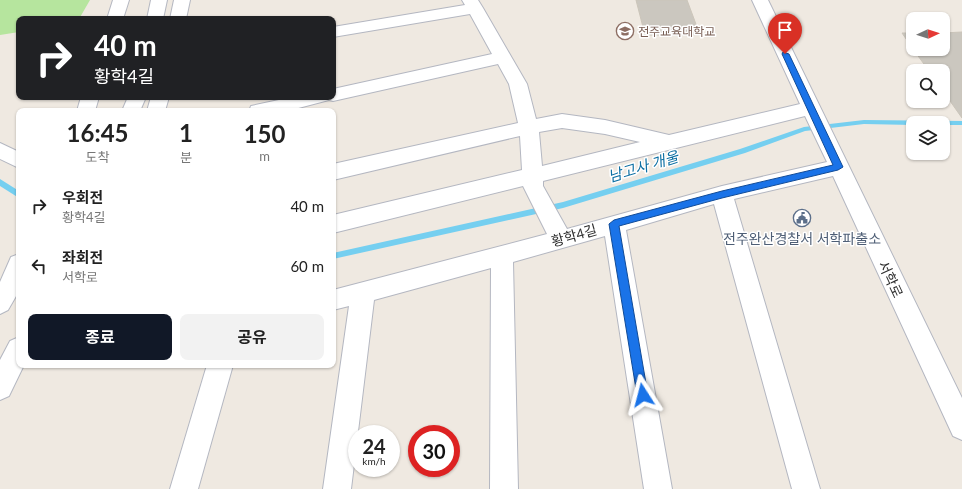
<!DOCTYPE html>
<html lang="ko">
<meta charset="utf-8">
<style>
body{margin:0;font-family:Lato,"Noto Sans KR",sans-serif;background:#f2f2f2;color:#222;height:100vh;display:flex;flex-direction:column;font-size:15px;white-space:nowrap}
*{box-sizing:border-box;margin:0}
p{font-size:13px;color:#767676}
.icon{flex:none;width:22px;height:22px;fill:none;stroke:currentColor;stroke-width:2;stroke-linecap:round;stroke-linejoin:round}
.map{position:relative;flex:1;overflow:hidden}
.side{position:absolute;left:16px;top:108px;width:320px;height:260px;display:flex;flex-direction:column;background:#fff;border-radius:8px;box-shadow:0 1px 3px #0004}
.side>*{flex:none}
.hud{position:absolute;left:16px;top:16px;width:320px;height:84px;border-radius:8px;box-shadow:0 1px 3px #0004;background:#202124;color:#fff;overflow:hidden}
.needle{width:26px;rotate:86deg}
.buttons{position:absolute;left:906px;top:12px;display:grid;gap:8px}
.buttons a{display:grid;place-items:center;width:44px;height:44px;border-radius:8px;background:#fff;box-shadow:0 1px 3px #0004;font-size:20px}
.speed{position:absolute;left:348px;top:425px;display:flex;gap:8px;font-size:20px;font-weight:700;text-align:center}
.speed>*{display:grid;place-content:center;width:52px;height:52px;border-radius:50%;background:#fff;box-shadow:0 1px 3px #0004;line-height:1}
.speed small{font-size:10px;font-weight:400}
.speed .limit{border:6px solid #d22;background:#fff;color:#111}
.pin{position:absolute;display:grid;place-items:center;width:34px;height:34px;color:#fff;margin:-41px -17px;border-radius:50% 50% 50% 0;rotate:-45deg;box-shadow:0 0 4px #0007}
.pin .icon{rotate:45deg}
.me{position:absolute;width:44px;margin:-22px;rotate:351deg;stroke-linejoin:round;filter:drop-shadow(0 0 3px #0008)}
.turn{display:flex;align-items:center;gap:14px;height:84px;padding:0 12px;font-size:18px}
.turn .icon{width:52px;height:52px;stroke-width:2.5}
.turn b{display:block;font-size:28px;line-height:34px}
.eta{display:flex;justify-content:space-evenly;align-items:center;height:68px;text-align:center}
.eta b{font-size:24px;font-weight:700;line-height:28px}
.cta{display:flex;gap:8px;margin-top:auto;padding:8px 12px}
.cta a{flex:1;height:46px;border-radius:8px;background:#111827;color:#fff;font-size:16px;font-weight:700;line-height:46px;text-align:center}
.cta a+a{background:#f2f2f2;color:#222}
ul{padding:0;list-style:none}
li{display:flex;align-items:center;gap:12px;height:60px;padding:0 12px}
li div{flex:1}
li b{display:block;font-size:15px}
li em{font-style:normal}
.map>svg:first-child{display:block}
.green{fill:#b6e59e}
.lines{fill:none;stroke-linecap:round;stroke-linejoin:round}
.stream{fill:#75cff0;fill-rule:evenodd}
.building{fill:#cbc7bf;stroke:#cbc5ba}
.minor-casing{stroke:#b4b7c1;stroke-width:2}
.tertiary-casing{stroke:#b4b7c1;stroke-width:2}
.minor{fill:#fff;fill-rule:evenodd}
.tertiary{fill:#fff;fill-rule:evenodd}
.route{fill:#1a73e8;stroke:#114b97}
.labels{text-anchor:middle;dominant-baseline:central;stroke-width:3;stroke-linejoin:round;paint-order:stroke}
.far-education-label{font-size:12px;fill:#785e54;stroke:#fff;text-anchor:start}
.street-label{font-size:14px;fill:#2e2e2e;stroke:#fff}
.service-label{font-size:14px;fill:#4e5e75;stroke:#fff}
.water-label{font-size:15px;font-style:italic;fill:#0d6fa3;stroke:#fff}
</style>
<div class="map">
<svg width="962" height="489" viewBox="0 0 962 489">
<rect width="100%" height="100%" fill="#efe9e1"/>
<polygon class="green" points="0,0 90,0 79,19 19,19 19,32 0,35"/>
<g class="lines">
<g class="stream">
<polygon points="864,120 962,121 962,125 943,125 943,123 913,123 913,125 864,124 805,131 745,153 563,208 333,259 333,253 563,202 740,149 804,127"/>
<polygon points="0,179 19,191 19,198 0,186"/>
</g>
</g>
<g class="building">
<polygon points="636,0 687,0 700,35 645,35"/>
<polygon points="962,32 962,118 943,91 943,71 929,71 913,49 943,49 943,33"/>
<polygon points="902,33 913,33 913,49"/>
</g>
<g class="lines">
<defs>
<g id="minor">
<polygon points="174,0 190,0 186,19 170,19"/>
<path d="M462,0h16l5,8 44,76 9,35 26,-5 43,6 64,15 131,-31 -48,-104h16l194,398v42l-9,-4 -120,-260 -99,23 86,290h-28l-78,-285 -88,26 46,259h-28l-39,-253 -92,26 5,227h-28l1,-221 -117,32 -23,189h-28l26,-183 -16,4v-20l214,-56 -24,-48 -190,47v-18l189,-45 -2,-34 -187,44v-16l185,-41 -9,-39 -11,-20 -165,37 -4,-1 -42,11h-38l2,-5 42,-9h40v-8l159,-35 -22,-40 -137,23v-10l132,-22zM805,116l22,46 -105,24 -155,43 -24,-43v-5zM562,128l43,6 35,8 -98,24 -3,-34z"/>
<polygon points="151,97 169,97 165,111 147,111"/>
<polygon points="0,143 19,152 19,168 0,159"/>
<polygon points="207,365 233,365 198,489 170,489"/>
</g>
<g id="tertiary">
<polygon points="113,0 129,0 123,19 107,19"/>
<polygon points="151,0 167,0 163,19 147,19"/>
<polygon points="81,97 99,97 95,111 77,111"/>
<polygon points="128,97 146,97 140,111 122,111"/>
<polygon points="19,254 19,291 8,310 0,314 0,282 11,257"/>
<polygon points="19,337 19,365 24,365 9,396 0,400 0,360 10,341"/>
</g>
</defs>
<use href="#minor" class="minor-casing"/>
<use href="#tertiary" class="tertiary-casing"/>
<use href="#minor" class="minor"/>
<use href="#tertiary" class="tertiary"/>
</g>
<polygon class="route" points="783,52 789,54 843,167 838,170 722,198 619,226 648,395 646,399 643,401 639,399 637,395 609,224 614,220 722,191 833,165 782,54"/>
<defs>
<symbol id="university-ring" viewBox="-11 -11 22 22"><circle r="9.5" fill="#fff" stroke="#8d6e63" stroke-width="1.5"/><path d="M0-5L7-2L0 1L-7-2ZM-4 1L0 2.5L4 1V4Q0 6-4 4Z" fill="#8d6e63"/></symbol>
<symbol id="civic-ring" viewBox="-11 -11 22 22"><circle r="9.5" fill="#fff" stroke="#5c6f8a" stroke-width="1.5"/><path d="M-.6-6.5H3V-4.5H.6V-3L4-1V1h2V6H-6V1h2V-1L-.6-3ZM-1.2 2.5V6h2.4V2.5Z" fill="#5c6f8a"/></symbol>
</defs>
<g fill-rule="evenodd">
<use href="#university-ring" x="615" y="21" width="20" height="20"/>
<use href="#civic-ring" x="792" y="208" width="20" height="20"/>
</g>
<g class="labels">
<g class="far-education-label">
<text x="638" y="31">전주교육대학교</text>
</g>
<g class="street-label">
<text transform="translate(574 235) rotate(-16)">황학4길</text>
<text transform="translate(891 279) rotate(65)">서학로</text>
</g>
<g class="service-label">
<text x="802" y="238">전주완산경찰서 서학파출소</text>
</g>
<g class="water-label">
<text transform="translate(643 166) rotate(-17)">남고사 개울</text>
</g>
</g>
</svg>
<div class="buttons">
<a><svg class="needle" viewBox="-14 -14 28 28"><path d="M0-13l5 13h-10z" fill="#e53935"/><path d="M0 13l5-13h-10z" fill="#767676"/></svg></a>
<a><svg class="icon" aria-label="search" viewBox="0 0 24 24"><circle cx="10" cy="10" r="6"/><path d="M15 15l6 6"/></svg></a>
<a><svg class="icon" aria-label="layers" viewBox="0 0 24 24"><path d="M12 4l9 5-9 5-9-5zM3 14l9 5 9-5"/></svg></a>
</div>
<div class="speed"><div>24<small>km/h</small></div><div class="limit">30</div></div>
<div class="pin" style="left:785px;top:54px;background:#d93025"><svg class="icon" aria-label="arrive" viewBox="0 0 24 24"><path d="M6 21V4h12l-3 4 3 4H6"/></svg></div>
<svg class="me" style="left:643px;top:395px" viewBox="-20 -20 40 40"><path d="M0-17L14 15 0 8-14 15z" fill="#1a73e8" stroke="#fff" stroke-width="4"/></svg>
<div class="hud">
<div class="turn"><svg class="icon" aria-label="right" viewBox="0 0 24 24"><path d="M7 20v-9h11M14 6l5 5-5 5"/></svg><div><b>40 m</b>황학4길</div></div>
</div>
<section class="side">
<div class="eta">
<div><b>16:45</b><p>도착</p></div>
<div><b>1</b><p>분</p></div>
<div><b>150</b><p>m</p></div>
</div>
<ul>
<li><svg class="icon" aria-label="right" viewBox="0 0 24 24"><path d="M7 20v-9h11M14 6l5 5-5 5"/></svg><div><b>우회전</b><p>황학4길</p></div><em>40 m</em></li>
<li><svg class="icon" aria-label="left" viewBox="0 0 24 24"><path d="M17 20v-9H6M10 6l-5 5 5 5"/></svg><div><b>좌회전</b><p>서학로</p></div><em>60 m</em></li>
</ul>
<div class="cta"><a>종료</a><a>공유</a></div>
</section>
</div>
